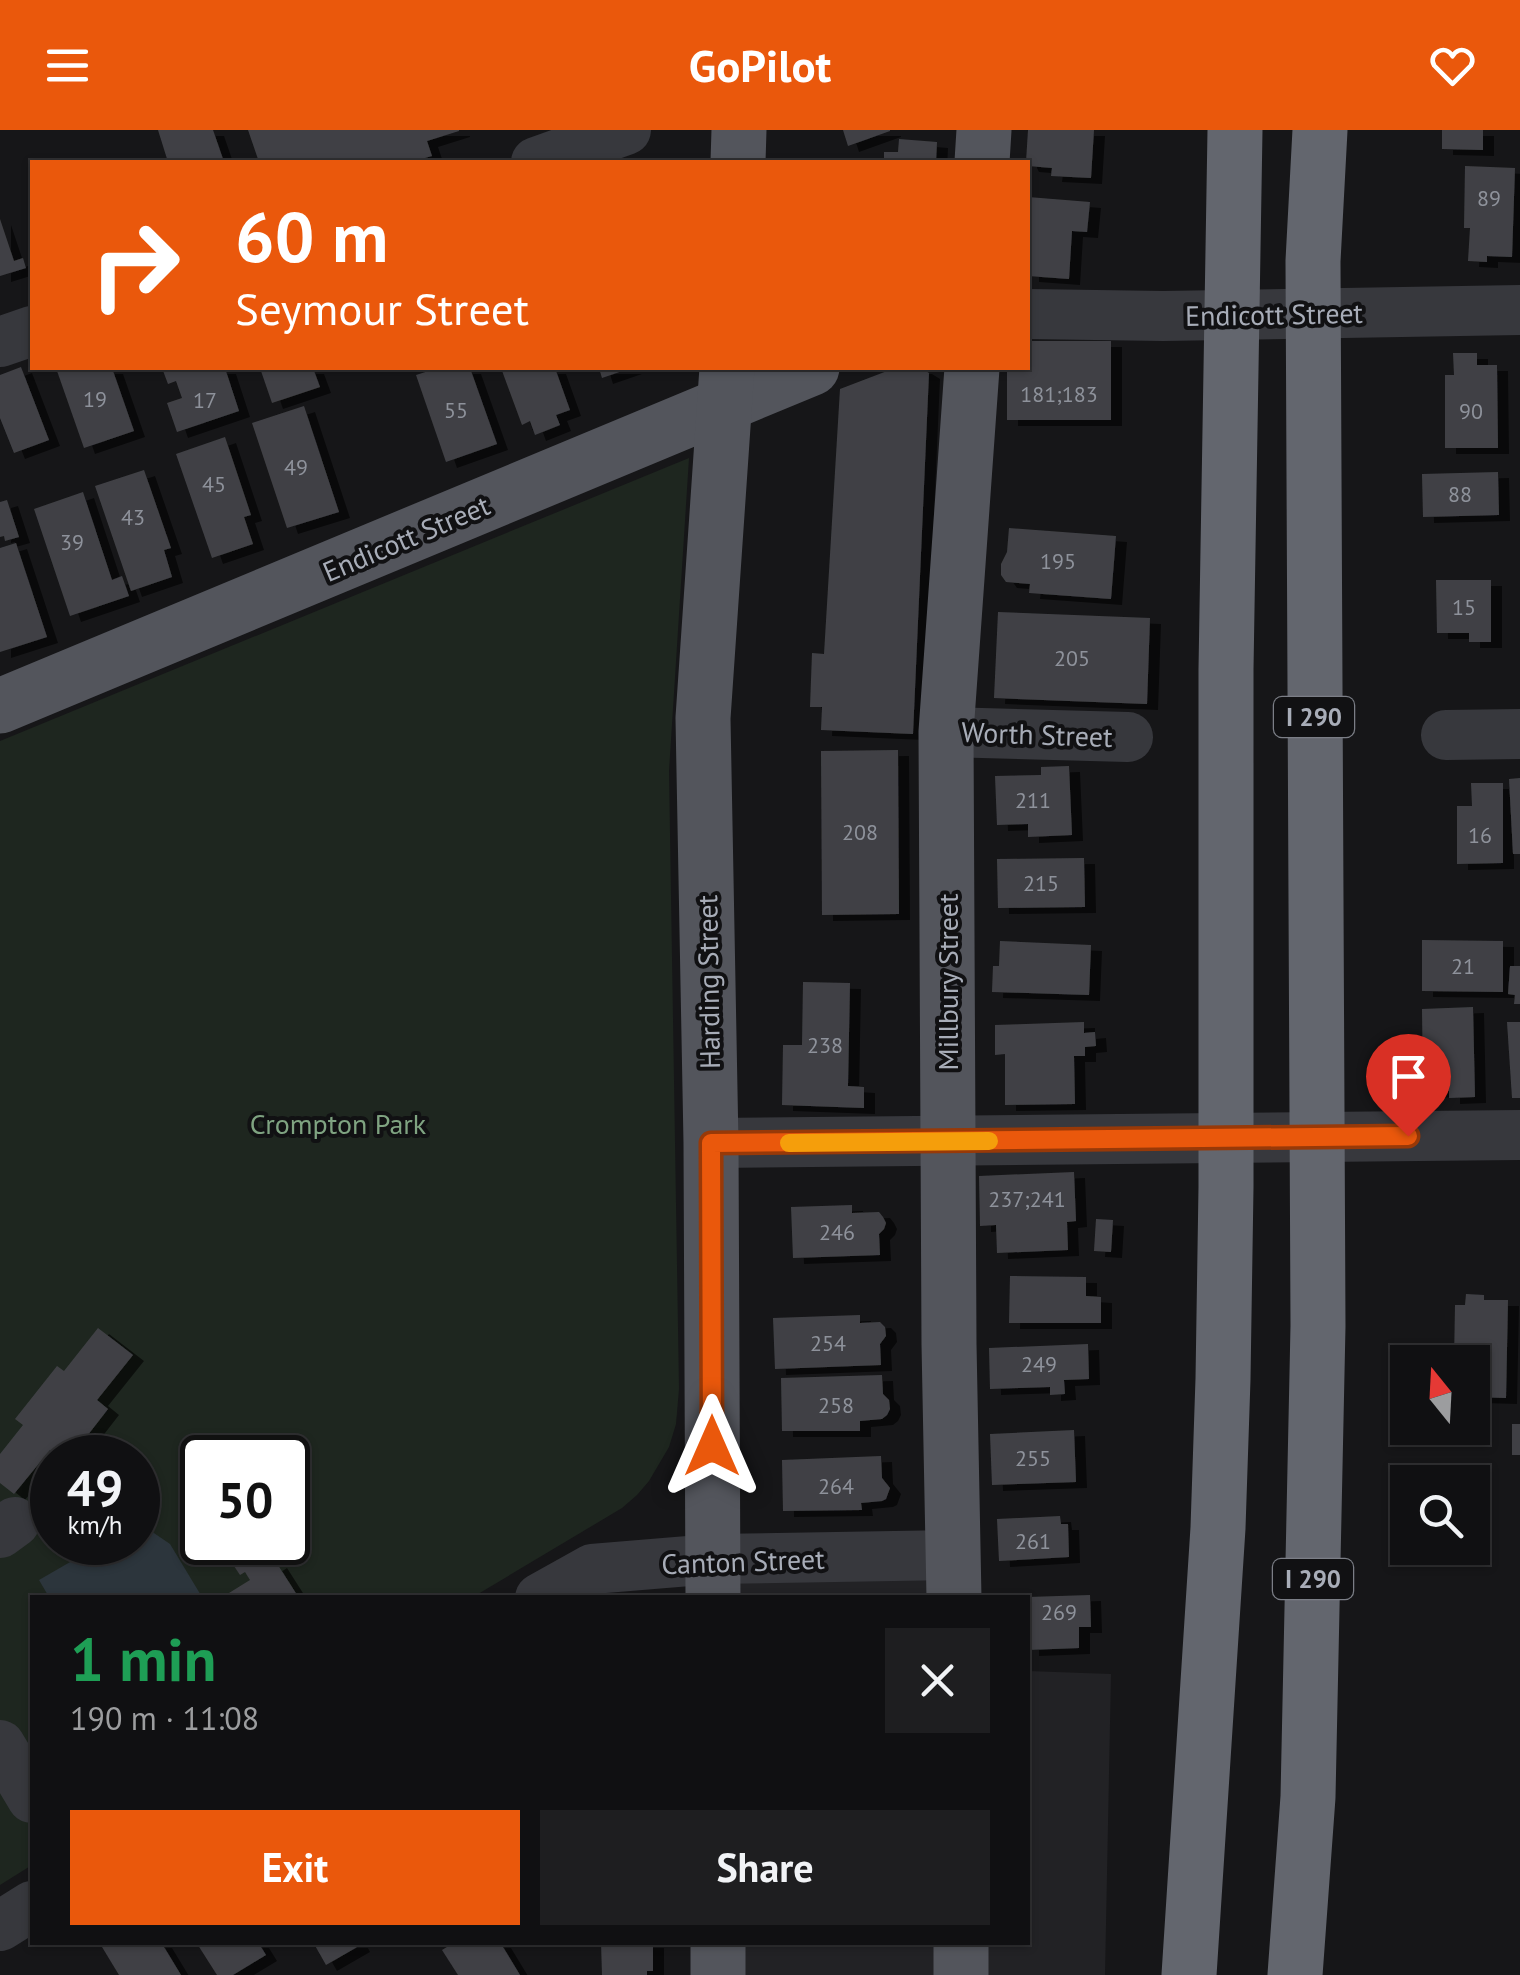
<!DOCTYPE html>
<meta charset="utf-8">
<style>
body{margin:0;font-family:"PT Sans",sans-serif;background:#1e1e20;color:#f1f3f6;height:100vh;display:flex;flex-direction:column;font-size:38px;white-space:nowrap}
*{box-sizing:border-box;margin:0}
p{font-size:32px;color:#9c9d9f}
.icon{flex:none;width:55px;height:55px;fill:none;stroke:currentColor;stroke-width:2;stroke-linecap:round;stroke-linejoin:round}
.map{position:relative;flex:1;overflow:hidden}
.side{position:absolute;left:30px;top:1465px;width:1000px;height:350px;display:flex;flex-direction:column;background:#101012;border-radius:0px;box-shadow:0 2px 8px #0004,0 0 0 2px #303032}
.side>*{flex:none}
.guide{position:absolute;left:30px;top:30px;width:1000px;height:210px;border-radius:0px;box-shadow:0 2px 8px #0004,0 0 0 2px #303032;background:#ea580c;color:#fff;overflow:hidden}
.needle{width:65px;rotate:342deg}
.fabs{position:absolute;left:1390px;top:1215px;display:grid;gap:20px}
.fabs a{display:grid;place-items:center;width:100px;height:100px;border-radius:0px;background:#101012;box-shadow:0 2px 8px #0004,0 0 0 2px #303032;font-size:50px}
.speed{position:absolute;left:30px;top:1305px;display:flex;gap:20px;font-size:50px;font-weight:700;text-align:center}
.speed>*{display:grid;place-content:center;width:130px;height:130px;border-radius:50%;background:#101012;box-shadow:0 2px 8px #0004,0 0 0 2px #303032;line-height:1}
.speed small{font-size:25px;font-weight:400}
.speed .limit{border:5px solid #111;border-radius:15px;background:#fff;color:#111}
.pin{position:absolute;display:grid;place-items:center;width:85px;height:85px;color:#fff;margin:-102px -42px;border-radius:50% 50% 50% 0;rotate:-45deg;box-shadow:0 0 10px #0007}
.pin .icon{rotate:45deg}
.me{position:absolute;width:110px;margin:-55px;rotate:0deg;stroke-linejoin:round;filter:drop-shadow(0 0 8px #0008)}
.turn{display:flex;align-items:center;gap:35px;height:210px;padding:0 40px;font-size:45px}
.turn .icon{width:130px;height:130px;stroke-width:2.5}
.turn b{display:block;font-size:70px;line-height:85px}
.round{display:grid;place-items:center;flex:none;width:105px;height:105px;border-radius:0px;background:#1e1e20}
.head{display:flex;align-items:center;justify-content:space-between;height:170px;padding:0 40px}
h1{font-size:60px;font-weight:600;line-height:75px;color:#1e9e55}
.cta{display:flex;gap:20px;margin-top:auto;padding:20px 40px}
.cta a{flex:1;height:115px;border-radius:0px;background:#ea580c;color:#fff;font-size:40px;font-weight:600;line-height:115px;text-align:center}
.cta a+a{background:#1e1e20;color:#f1f3f6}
header{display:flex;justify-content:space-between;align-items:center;height:130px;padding:0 40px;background:#ea580c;color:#fff;font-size:45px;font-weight:600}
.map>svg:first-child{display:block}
.built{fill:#222225}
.green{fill:#1e261f;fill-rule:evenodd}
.water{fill:#2c353c}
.building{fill:#404145;filter:url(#shadow)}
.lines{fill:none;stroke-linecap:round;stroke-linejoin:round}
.minor{stroke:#37383d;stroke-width:50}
.major{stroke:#53555c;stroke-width:55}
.highway{stroke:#63666e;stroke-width:55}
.route-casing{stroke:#983908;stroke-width:25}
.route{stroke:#ea580c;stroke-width:18}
.slow{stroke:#f59e0b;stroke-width:18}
.labels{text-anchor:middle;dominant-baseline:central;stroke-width:8;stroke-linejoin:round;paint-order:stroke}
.number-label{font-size:22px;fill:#8e929b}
.shield{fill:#111113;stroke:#7b7e86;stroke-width:2.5}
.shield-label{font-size:25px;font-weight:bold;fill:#a8adb8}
.street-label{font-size:28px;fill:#a8adb8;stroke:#111113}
.park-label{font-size:28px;fill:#7fa381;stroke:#111113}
</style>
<header><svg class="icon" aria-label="menu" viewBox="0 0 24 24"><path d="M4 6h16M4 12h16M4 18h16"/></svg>GoPilot<svg class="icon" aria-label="heart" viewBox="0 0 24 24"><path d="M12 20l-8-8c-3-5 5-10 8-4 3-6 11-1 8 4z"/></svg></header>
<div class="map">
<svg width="1520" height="1845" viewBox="0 0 1520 1845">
<defs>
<filter id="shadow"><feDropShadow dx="11" dy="6" stdDeviation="0" flood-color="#0009"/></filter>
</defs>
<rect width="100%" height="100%" fill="#161618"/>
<g class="built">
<polygon points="696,1438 946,1438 947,1467 697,1467"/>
<polygon points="1028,1541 1111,1544 1105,1845 707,1845 706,1813 1028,1812"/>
</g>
<path class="green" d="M689,328l-20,313 10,618 -3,35 -7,23 -20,34 -12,14 -15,13 -149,89 -441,1v267l-32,20v-1144zM52,1328h86v84h-86zM202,1328h86v84h-86z"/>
<polygon class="water" points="148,1399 170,1414 202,1467 49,1467 39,1450 103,1413 138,1412 138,1400"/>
<g class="building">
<polygon points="158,0 213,0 224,32 168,32"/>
<polygon points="248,0 459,0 459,1 427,11 432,26 411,32 259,32"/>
<polygon points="843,0 890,0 890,1 848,16"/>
<polygon points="1028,0 1094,0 1091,48 1051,46 1052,38 1028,36 1026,32"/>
<polygon points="1442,0 1483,0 1483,20 1442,19"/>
<polygon points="899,9 937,12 936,32 884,32 884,22 898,22"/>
<polygon points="1465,36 1515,38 1512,127 1487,126 1487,132 1468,131 1470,98 1464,98"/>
<polygon points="1028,67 1090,72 1087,102 1072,101 1069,149 1028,146"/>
<polygon points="0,89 14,131 23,128 26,138 0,146"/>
<polygon points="1028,211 1111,211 1111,290 1007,290 1007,238 1028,238"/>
<polygon points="1453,223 1477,223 1477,235 1497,235 1498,318 1445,318 1445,245 1454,245"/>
<polygon points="21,237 49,310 14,323 0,288 0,245"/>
<polygon points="56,238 112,238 134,301 84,318"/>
<polygon points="162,238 225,238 239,281 177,302 167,273 182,268 176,251 168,254"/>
<polygon points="260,238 313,238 320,257 272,273"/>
<polygon points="438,238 470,238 497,314 446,332 416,245"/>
<polygon points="501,238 555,238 570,280 556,285 560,295 535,305 530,291 522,295"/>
<polygon points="599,238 631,238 602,248"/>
<polygon points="895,238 921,238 929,243 913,604 821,600 822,577 810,577 812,523 824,524 840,259"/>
<polygon points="304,276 339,382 287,398 252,293"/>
<polygon points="225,307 251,385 244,387 253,414 212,428 176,324"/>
<polygon points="144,340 171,418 164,420 172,447 131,461 95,356"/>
<polygon points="1498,342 1499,385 1423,387 1422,344"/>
<polygon points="83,362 112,450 122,446 129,466 70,486 34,379"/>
<polygon points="7,370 19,407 5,411 4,406 0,407 0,372"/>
<polygon points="1009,398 1116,406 1111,469 1029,463 1030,454 1006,452 1001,445 1001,434 1007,422"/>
<polygon points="16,413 47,507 0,522 0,418"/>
<polygon points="1436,450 1491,450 1491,512 1469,512 1469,503 1437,503"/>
<polygon points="998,482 1150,488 1147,574 994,568"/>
<polygon points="898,620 899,784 822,785 821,621"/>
<polygon points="1069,636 1072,705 1028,707 1028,694 997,695 995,646 1041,645 1041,637"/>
<polygon points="1520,648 1520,724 1513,724 1509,649"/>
<polygon points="1471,653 1503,653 1503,733 1457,734 1457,676 1472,676"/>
<polygon points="1084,728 1085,777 998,778 997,729"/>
<polygon points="1422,810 1503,811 1503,862 1422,861"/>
<polygon points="1000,811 1091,815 1089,865 992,862 993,836 999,836"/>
<polygon points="1510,836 1520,836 1520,874 1514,874 1515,865 1508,864"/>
<polygon points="803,852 850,853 848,956 864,957 864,978 782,975 783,915 802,915"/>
<polygon points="1473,877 1475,967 1449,968 1449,961 1423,962 1422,879"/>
<polygon points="1084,892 1084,903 1095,902 1096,916 1085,917 1085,926 1074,926 1075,974 1005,975 1005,924 995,925 995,895"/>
<polygon points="1507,892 1520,892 1520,968 1512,968"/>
<polygon points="1074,1042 1076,1091 1067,1092 1068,1120 997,1123 996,1095 980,1096 979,1046"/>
<polygon points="852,1075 852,1083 879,1082 883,1087 886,1093 884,1099 879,1104 880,1125 793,1128 791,1077"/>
<polygon points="1096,1089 1113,1090 1111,1122 1094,1121"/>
<polygon points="1010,1146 1086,1147 1086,1166 1101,1167 1101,1193 1009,1193"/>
<polygon points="1466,1164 1484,1165 1484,1170 1508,1170 1506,1268 1472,1267 1472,1232 1454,1232 1455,1175 1465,1175"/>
<polygon points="860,1185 860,1193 880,1192 885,1197 886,1206 880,1214 881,1235 775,1239 773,1188"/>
<polygon points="98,1198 133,1225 97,1270 108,1279 70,1328 59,1328 50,1320 14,1364 0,1353 0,1324 23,1295 15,1289 57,1236 64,1241"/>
<polygon points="1088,1214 1089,1249 1064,1250 1065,1264 1050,1265 1050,1257 990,1259 989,1218"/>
<polygon points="882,1245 883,1264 889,1270 890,1279 887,1285 882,1289 860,1291 860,1301 782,1301 781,1248"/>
<rect x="1512" y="1294" width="8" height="31"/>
<polygon points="1074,1300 1076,1352 992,1355 990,1304"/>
<polygon points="215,1303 230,1328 202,1328 202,1349 185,1320"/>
<polygon points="881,1326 882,1348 890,1358 886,1369 882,1371 861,1373 862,1380 783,1381 782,1330"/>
<polygon points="1060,1386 1061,1394 1068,1394 1069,1427 999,1431 997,1389"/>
<polygon points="218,1412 287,1412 265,1428 270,1436 276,1432 299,1468 232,1468 229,1463 250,1450 245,1442 240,1445"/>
<polygon points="1090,1465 1091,1497 1079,1497 1079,1518 1028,1520 1028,1467"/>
<polygon points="99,1812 161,1812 181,1845 119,1845"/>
<polygon points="196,1812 258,1812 266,1825 233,1845 217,1845"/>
<polygon points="313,1812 357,1812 359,1816 326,1835"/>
<polygon points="455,1812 500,1812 520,1845 458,1845 442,1820"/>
<polygon points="601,1812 653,1812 653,1841 647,1841 647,1845 602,1845"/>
</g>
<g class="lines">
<g class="minor">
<polyline points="536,32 626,0"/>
<polyline points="1028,184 1163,186 1520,180"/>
<polyline points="0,212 32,201"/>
<polyline points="946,602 1128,607"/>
<polyline points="1446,605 1520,604"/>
<polyline points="711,1013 1520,1005"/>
<polyline points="0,1403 15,1392"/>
<polyline points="540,1468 592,1439 713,1429 953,1425"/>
<polyline points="0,1615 32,1668"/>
<polyline points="0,1796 32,1776"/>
</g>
<g class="major">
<polyline points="738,32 739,0"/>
<polyline points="982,32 984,0"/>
<polyline points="0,576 812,238"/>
<polyline points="713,1468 711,1013 703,588 727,238"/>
<polyline points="954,1468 949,1214 946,602 972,238"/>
<polyline points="718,1812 718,1845"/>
<polyline points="961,1845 961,1812"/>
</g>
<g class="highway">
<polyline points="1189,1845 1218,1398 1223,1249 1226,1057 1226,539 1235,0"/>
<polyline points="1295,1845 1308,1667 1318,1196 1313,131 1320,0"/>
</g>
</g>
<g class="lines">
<defs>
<polyline id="route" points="712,1316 711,1013 1408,1006"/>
</defs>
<use href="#route" class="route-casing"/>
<use href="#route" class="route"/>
<polyline class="slow" points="789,1013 989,1011"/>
</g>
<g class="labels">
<g class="number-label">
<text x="1489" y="68">89</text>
<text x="1059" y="264">181;183</text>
<text x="95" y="269">19</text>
<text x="205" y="270">17</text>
<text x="456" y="280">55</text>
<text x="1471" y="281">90</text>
<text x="296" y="337">49</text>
<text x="214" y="354">45</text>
<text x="1460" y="364">88</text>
<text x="133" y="387">43</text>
<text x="72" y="412">39</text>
<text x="1058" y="431">195</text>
<text x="1464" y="477">15</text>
<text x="1072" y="528">205</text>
<text x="1033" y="670">211</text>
<text x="860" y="702">208</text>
<text x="1480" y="705">16</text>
<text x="1041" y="753">215</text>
<text x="1463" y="836">21</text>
<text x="825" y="915">238</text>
<text x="1027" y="1069">237;241</text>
<text x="837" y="1102">246</text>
<text x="828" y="1213">254</text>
<text x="1039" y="1234">249</text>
<text x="836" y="1275">258</text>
<text x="1033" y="1328">255</text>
<text x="836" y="1356">264</text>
<text x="1033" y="1411">261</text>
<text x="1059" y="1482">269</text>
</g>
<g class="shield">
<rect x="1274" y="567" width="80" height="40" rx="8"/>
<rect x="1273" y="1429" width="80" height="40" rx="8"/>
</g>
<g class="shield-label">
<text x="1314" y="587">I 290</text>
<text x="1313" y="1449">I 290</text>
</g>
<g class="street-label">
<text transform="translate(1274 184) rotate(-1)">Endicott Street</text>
<text transform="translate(406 408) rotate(-23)">Endicott Street</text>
<text transform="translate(1037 604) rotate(2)">Worth Street</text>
<text transform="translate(708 852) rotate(-91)">Harding Street</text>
<text transform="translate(947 852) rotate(-90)">Millbury Street</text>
<text transform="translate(743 1431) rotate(-2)">Canton Street</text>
</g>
<g class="park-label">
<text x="338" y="993">Crompton Park</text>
</g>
</g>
</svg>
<div class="fabs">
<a><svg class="needle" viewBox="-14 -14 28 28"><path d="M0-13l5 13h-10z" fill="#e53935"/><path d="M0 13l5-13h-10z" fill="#9c9d9f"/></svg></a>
<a><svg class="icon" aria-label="search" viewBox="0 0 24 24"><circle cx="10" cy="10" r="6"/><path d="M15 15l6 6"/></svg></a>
</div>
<div class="speed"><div>49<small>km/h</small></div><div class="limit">50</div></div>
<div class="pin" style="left:1408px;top:1006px;background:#d93025"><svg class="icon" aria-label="arrive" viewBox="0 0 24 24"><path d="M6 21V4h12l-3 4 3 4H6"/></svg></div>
<svg class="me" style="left:712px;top:1316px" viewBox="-20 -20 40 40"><path d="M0-17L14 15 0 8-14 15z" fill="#ea580c" stroke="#fff" stroke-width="4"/></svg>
<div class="guide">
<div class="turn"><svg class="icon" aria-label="right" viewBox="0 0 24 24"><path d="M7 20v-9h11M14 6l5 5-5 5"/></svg><div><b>60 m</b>Seymour Street</div></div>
</div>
<section class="side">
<div class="head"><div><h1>1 min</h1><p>190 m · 11:08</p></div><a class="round"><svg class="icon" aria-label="close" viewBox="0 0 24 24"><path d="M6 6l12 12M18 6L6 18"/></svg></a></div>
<div class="cta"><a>Exit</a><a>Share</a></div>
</section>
</div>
